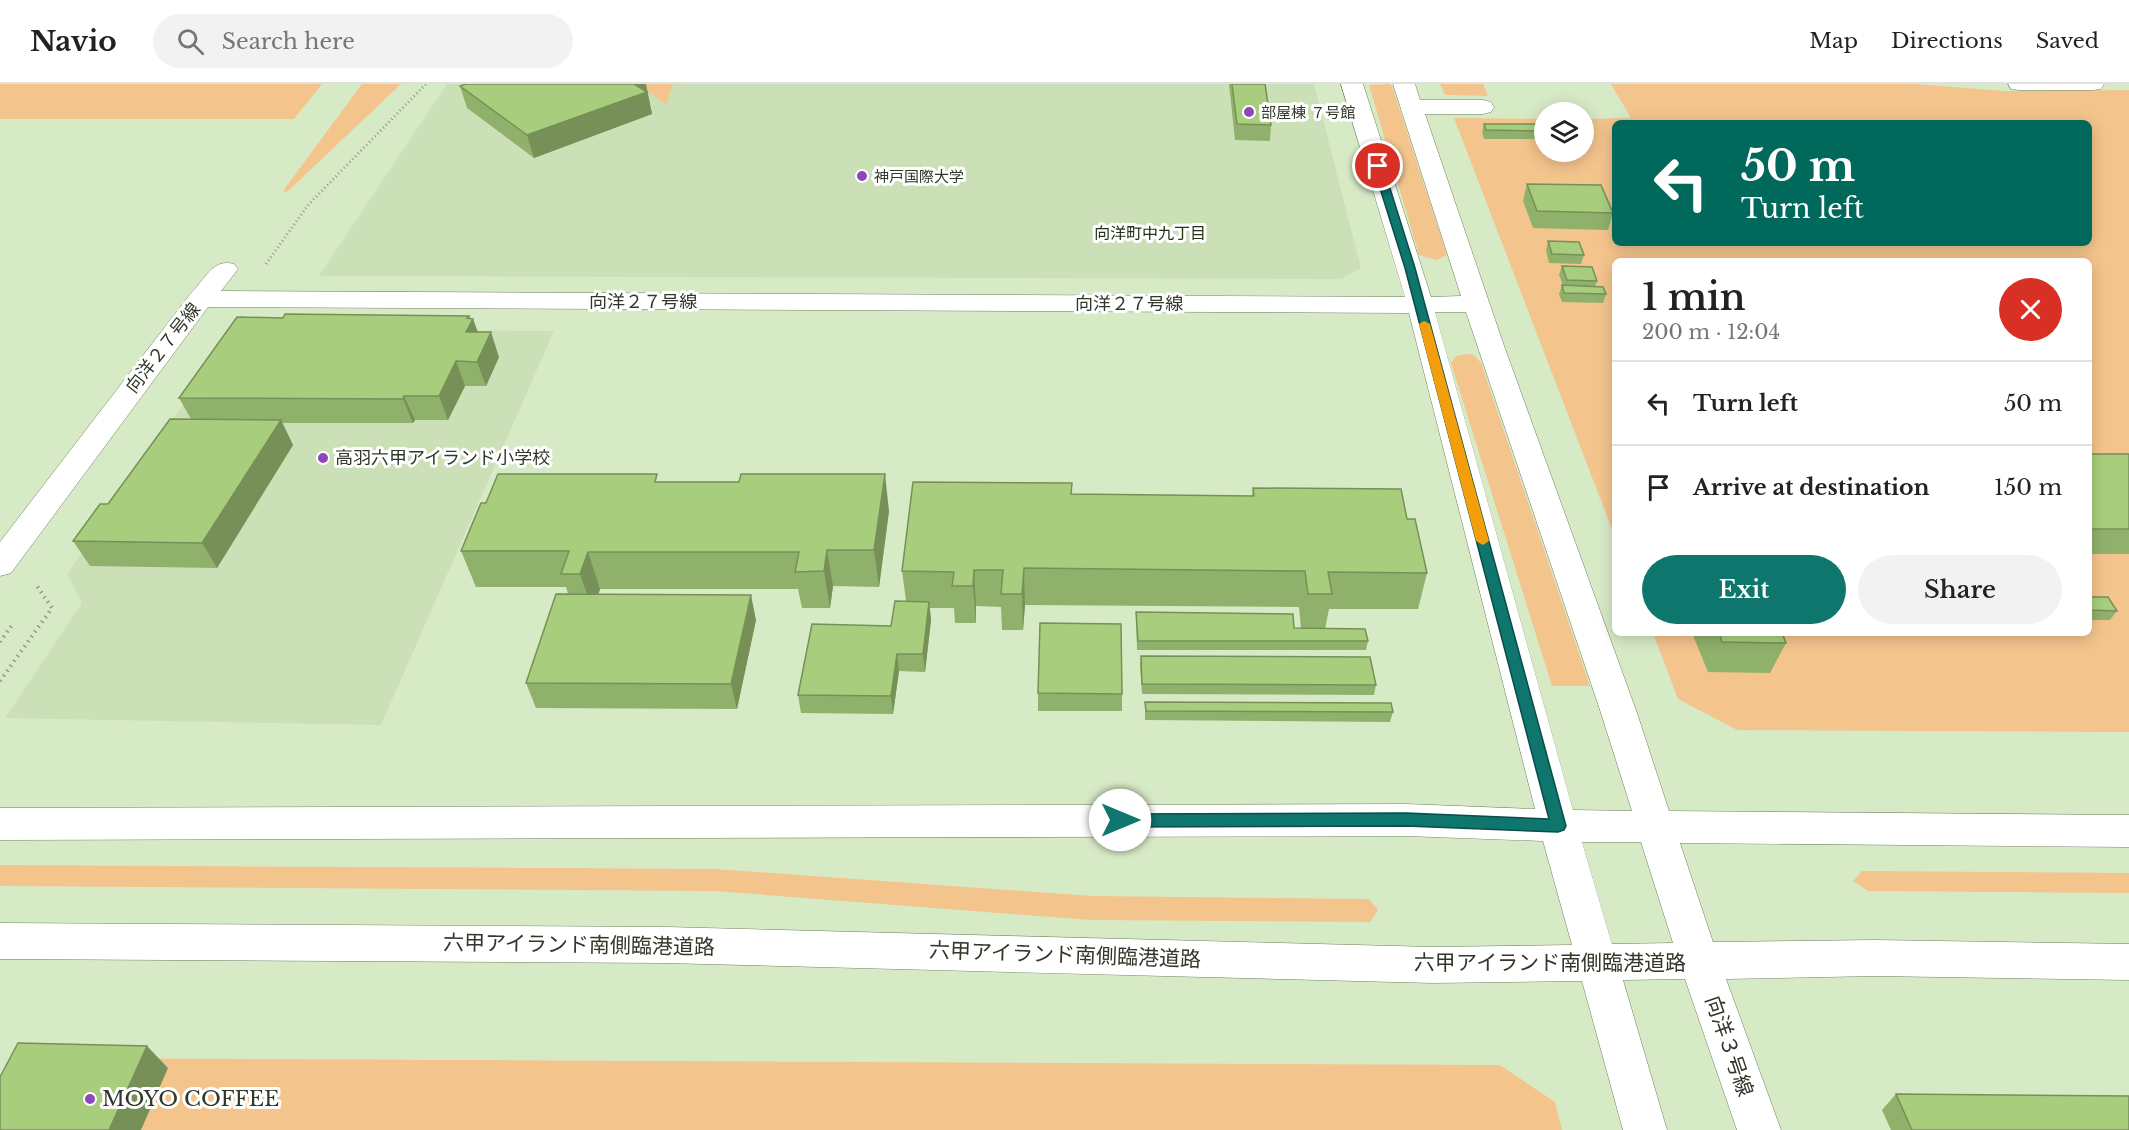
<!DOCTYPE html>
<meta charset="utf-8">
<style>
body{margin:0;font-family:"Libre Baskerville","Noto Sans JP",serif;background:#f2f2f2;color:#222;height:100vh;display:flex;flex-direction:column;font-size:22px;white-space:nowrap}
*{box-sizing:border-box;margin:0}
p{font-size:20px;color:#767676}
.icon{flex:none;width:33px;height:33px;fill:none;stroke:currentColor;stroke-width:2;stroke-linecap:round;stroke-linejoin:round}
.map{position:relative;flex:1;overflow:hidden}
.drawer{position:absolute;left:1612px;top:174px;width:480px;height:378px;display:flex;flex-direction:column;background:#fff;border-radius:9px;box-shadow:0 3px 15px #0003}
.drawer>*{flex:none}
.guide{position:absolute;left:1612px;top:36px;width:480px;height:126px;border-radius:9px;box-shadow:0 3px 15px #0003;background:#00695c;color:#fff;overflow:hidden}
.fabs{position:absolute;left:1534px;top:18px;display:grid;gap:12px}
.fabs a{display:grid;place-items:center;width:60px;height:60px;border-radius:50%;background:#fff;box-shadow:0 3px 15px #0003;font-size:30px}
.pin{position:absolute;display:grid;place-items:center;width:51px;height:51px;color:#fff;margin:-26px;border:3px solid #fff;border-radius:50%;box-shadow:0 2px 6px #0007}
.me{position:absolute;width:66px;margin:-33px;rotate:90deg;stroke-linejoin:round;filter:drop-shadow(0 0 4px #0008)}
.turn{display:flex;align-items:center;gap:21px;height:126px;padding:0 30px;font-size:27px}
.turn .icon{width:78px;height:78px;stroke-width:2.5}
.turn b{display:block;font-size:42px;line-height:51px}
.round{display:grid;place-items:center;flex:none;width:63px;height:63px;border-radius:32px;background:#f2f2f2}
.head{display:flex;align-items:center;justify-content:space-between;height:102px;padding:0 30px}
h1{font-size:36px;font-weight:600;line-height:45px}
.cta{display:flex;gap:12px;margin-top:auto;padding:12px 30px}
.cta a{flex:1;height:69px;border-radius:36px;background:#0f766e;color:#fff;font-size:24px;font-weight:600;line-height:69px;text-align:center}
.cta a+a{background:#f2f2f2;color:#222}
ul{padding:0;list-style:none}
li{display:flex;align-items:center;gap:18px;height:84px;padding:0 30px;border-top:2px solid #e0e0e0}
li div{flex:1}
li b{display:block;font-size:22px}
li em{font-style:normal}
header{display:flex;align-items:center;gap:36px;box-sizing:border-box;height:84px;padding:0 30px;background:#fff;border-bottom:2px solid #e0e0e0}
header strong{font-size:28px}
nav{display:flex;gap:33px;margin-inline-start:auto;font-size:21px}
.search{width:420px;height:54px;background:#f2f2f2;display:flex;align-items:center;gap:15px;box-sizing:border-box;padding:0 21px;border-radius:33px;color:#767676;font-size:22px}
.map>svg:first-child{display:block}
.built{fill:#cbe0b6}
.green{fill:#f4c48d;fill-rule:evenodd}
.lines{fill:none;stroke-linecap:round;stroke-linejoin:round}
.minor-casing{stroke:#6f7f5f;stroke-width:1}
.path-far1{stroke:#909e83;stroke-width:3;stroke-dasharray:1 3;stroke-linecap:butt}
.path{stroke:#909e83;stroke-width:4;stroke-dasharray:1.5 4.5;stroke-linecap:butt}
.minor{fill:#fff;fill-rule:evenodd}
.wall{fill:#90b16c}
.shaded-wall{fill:#769058}
.building{fill:#a8ce7d;stroke:#769058;stroke-width:1.5}
.route{fill:#0f766e;stroke:#0a4d48;stroke-width:1.5}
.slow{fill:#f59e0b}
.poi-dot{fill:#8d47ba;stroke:#fff;stroke-width:2}
.labels{text-anchor:middle;dominant-baseline:central;stroke-width:6;stroke-linejoin:round;paint-order:stroke}
.far-poi-label{font-size:15px;fill:#31382a;stroke:#fff;text-anchor:start}
.far-neighbourhood-label{font-size:16px;fill:#253215;stroke:#fff}
.street-label{font-size:18px;fill:#31382a;stroke:#fff}
.poi-label{font-size:18px;fill:#31382a;stroke:#fff;text-anchor:start}
.near-street-label{font-size:21px;fill:#31382a;stroke:#fff}
.near-poi-label{font-size:21px;fill:#31382a;stroke:#fff;text-anchor:start}
</style>
<header>
<strong>Navio</strong>
<div class="search"><svg class="icon" aria-label="search" viewBox="0 0 24 24"><circle cx="10" cy="10" r="6"/><path d="M15 15l6 6"/></svg>Search here</div>
<nav><a>Map</a><a>Directions</a><a>Saved</a></nav>
</header>
<div class="map">
<svg width="2129" height="1046" viewBox="0 0 2129 1046">
<rect width="100%" height="100%" fill="#d7eac6"/>
<g class="built">
<polygon points="447,0 1314,0 1361,184 1341,195 319,192"/>
<polygon points="256,245 554,247 381,641 5,634 82,519 67,490 226,258"/>
</g>
<g class="green">
<polygon points="0,0 322,0 294,35 0,35"/>
<polygon points="362,0 401,0 287,108 283,107"/>
<polygon points="636,0 673,0 666,20"/>
<polygon points="1389,0 1392,2 1447,171 1436,176 1419,171 1369,1"/>
<polygon points="1440,0 1483,0 1488,12 1445,11"/>
<path d="M1611,0h304l89,7 125,-1v642l-392,-2 -59,-31 -25,-66h437v-372h-474l-1,276 -161,-419 91,1v33h39v-33l47,-1zM1616,39h474v120h-474z"/>
<polygon points="1466,270 1474,271 1481,279 1590,602 1552,602 1451,279 1456,272"/>
<polygon points="0,781 716,785 1093,812 1369,815 1378,826 1370,838 1091,836 714,807 0,802"/>
<polygon points="1862,787 2129,789 2129,809 1868,807 1853,797"/>
<polygon points="30,974 1500,981 1555,1018 1562,1046 0,1046"/>
</g>
<g class="lines">
<defs>
<g id="minor">
<path d="M1341,0h22l68,213 30,-1 -68,-212h22l5,16h63l8,2 3,5 -3,5 -8,2h-58l78,229 134,370 32,98 460,4v32l-449,-4 33,99 162,-2 254,4v36l-254,-4 -149,3 55,151h-44l-52,-151 -62,1 44,150h-44l-41,-149 -149,2 -767,-20 -666,-4v-36l666,4 767,20 139,-2 -29,-104 -137,-5 -1406,4v-32l1406,-4 129,5 -126,-496 -1201,-6 -197,266 -11,3v-34l191,-249c14,-13 21,-35 43,-29l4,5 -17,22 1184,6zM1435,228h31l135,401 31,98 -59,-1zM1582,758h59l32,101 -61,1z"/>
<polygon points="2008,0 2104,0 2101,5 2093,6 2019,6 2011,5"/>
</g>
</defs>
<use href="#minor" class="minor-casing"/>
<polyline class="path-far1" points="266,180 309,120 426,0"/>
<g class="path">
<polyline points="0,558 12,541"/>
<polyline points="0,597 52,524 37,502"/>
</g>
<use href="#minor" class="minor"/>
</g>
<g class="wall">
<polygon points="1229,0 1265,0 1271,41 1270,57 1235,56"/>
<polygon points="460,2 649,15 649,16 652,30 534,74 467,24"/>
<polygon points="1484,40 1545,40 1545,55 1484,55 1482,48"/>
<polygon points="1527,100 1613,129 1608,146 1533,144 1523,117"/>
<polygon points="1548,157 1584,171 1581,180 1549,179 1546,166"/>
<polygon points="1562,182 1597,197 1595,203 1606,210 1603,219 1562,218 1559,210 1562,201 1563,201 1559,191"/>
<polygon points="469,232 478,248 499,273 486,302 465,302 448,336 415,336 413,339 282,339 293,361 217,484 90,482 73,457 191,335 179,314 283,234"/>
<rect x="2090" y="370" width="39" height="100"/>
<polygon points="659,398 889,427 879,503 833,502 830,524 802,524 798,505 600,505 598,510 756,536 737,625 536,624 526,599 568,510 566,503 476,503 461,467 486,419"/>
<polygon points="1253,404 1407,435 1427,489 1418,525 1329,525 1325,545 1368,557 1366,566 1137,566 1136,537 1136,528 1301,545 1299,523 1025,521 1023,546 1002,546 1001,523 976,522 976,539 955,539 954,524 930,524 931,536 925,588 899,587 893,630 801,629 798,611 891,542 906,517 902,487 1071,410 1252,412"/>
<polygon points="2090,513 2117,527 2110,536 2090,536"/>
<polygon points="1692,549 1782,549 1786,559 1770,589 1708,588"/>
<polygon points="1141,572 1376,601 1374,611 1142,610 1140,582"/>
<polygon points="1038,609 1122,610 1122,627 1038,627"/>
<polygon points="1145,618 1393,628 1390,638 1145,636"/>
<polygon points="1896,1010 2129,1046 1891,1046 1882,1026"/>
</g>
<g class="shaded-wall">
<polygon points="632,0 646,0 652,30 534,74 527,51"/>
<polygon points="469,232 471,238 473,235 482,259 466,248 467,234"/>
<polygon points="491,248 499,273 486,302 477,278"/>
<polygon points="456,277 465,302 448,336 439,312"/>
<polygon points="404,312 415,336 413,339 403,315"/>
<polygon points="281,336 293,361 217,484 202,459"/>
<polygon points="885,390 889,427 879,503 874,466"/>
<polygon points="827,466 833,502 830,524 824,487"/>
<polygon points="588,468 600,505 593,527 580,490"/>
<polygon points="1024,484 1025,521 1023,546 1022,510"/>
<polygon points="974,486 976,522 976,539 973,502"/>
<polygon points="751,511 756,536 737,625 731,600"/>
<polygon points="929,518 931,536 925,588 923,570"/>
<polygon points="897,570 899,587 893,630 891,612"/>
<polygon points="147,962 168,984 141,1046 109,1046"/>
</g>
<g class="building">
<polygon points="466,0 634,0 647,8 527,51 460,2"/>
<polygon points="1232,0 1265,0 1271,41 1237,40"/>
<polygon points="1484,40 1545,40 1545,47 1486,46"/>
<polygon points="1527,100 1601,101 1613,129 1537,127"/>
<polygon points="1548,157 1579,158 1584,171 1552,170"/>
<polygon points="1562,182 1592,183 1597,197 1567,196"/>
<polygon points="1562,201 1603,203 1606,210 1564,209"/>
<polygon points="285,230 469,232 467,234 473,235 466,248 491,248 477,278 456,277 439,312 404,312 403,315 179,314 237,233 283,234"/>
<polygon points="170,335 281,336 202,459 73,457 100,420 108,420"/>
<rect x="2090" y="370" width="39" height="75"/>
<polygon points="498,390 657,390 655,398 739,398 741,390 885,390 874,466 827,466 824,487 795,488 799,468 588,468 580,490 561,490 569,467 461,467 481,419 486,419"/>
<polygon points="913,398 1072,399 1071,410 1254,412 1253,404 1401,405 1407,435 1415,435 1427,489 1328,488 1332,510 1308,510 1305,487 1024,484 1022,510 1001,510 1003,486 974,486 973,502 952,502 954,488 902,487"/>
<polygon points="556,510 751,511 731,600 526,599"/>
<polygon points="2090,513 2108,513 2117,527 2090,526"/>
<polygon points="895,517 929,518 923,570 897,570 891,612 798,611 812,540 891,542"/>
<polygon points="1136,528 1293,530 1294,544 1365,545 1368,557 1138,557"/>
<polygon points="1040,539 1121,540 1122,610 1038,609"/>
<polygon points="1719,549 1782,549 1786,559 1722,558"/>
<polygon points="1141,572 1370,573 1376,601 1142,600"/>
<polygon points="1145,618 1391,619 1393,628 1146,627"/>
<polygon points="18,959 147,962 109,1046 0,1046 0,993"/>
<polygon points="1896,1010 2129,1012 2129,1046 1912,1046"/>
</g>
<polygon class="route" points="1378,79 1383,82 1415,184 1566,742 1564,746 1558,748 1406,742 1120,743 1114,741 1112,736 1114,732 1120,730 1406,729 1549,735 1405,184 1373,82"/>
<polygon class="slow" points="1424,237 1430,240 1489,457 1483,461 1476,457 1419,240"/>
<g class="poi-dot">
<circle cx="1249" cy="28" r="6"/>
<circle cx="862" cy="92" r="6"/>
<circle cx="323" cy="374" r="6"/>
<circle cx="90" cy="1015" r="6"/>
</g>
<g class="labels">
<g class="far-poi-label">
<text x="1261" y="28">部屋棟 ７号館</text>
<text x="874" y="92">神戸国際大学</text>
</g>
<g class="far-neighbourhood-label">
<text x="1150" y="149">向洋町中九丁目</text>
</g>
<g class="street-label">
<text x="643" y="218">向洋２７号線</text>
<text x="1129" y="220">向洋２７号線</text>
<text transform="translate(163 264) rotate(-52)">向洋２７号線</text>
</g>
<g class="poi-label">
<text x="335" y="374">高羽六甲アイランド小学校</text>
</g>
<g class="near-street-label">
<text transform="translate(579 861) rotate(1)">六甲アイランド南側臨港道路</text>
<text transform="translate(1065 871) rotate(2)">六甲アイランド南側臨港道路</text>
<text x="1550" y="879">六甲アイランド南側臨港道路</text>
<text transform="translate(1729 962) rotate(71)">向洋３号線</text>
</g>
<g class="near-poi-label">
<text x="102" y="1015">MOYO COFFEE</text>
</g>
</g>
</svg>
<div class="fabs">
<a><svg class="icon" aria-label="layers" viewBox="0 0 24 24"><path d="M12 4l9 5-9 5-9-5zM3 14l9 5 9-5"/></svg></a>
</div>
<div class="pin" style="left:1378px;top:82px;background:#d93025"><svg class="icon" aria-label="arrive" viewBox="0 0 24 24"><path d="M6 21V4h12l-3 4 3 4H6"/></svg></div>
<svg class="me" style="left:1120px;top:736px" viewBox="-20 -20 40 40"><circle r="19" fill="#fff"/><path d="M0-13L10 11 0 6-10 11z" fill="#0f766e"/></svg>
<div class="guide">
<div class="turn"><svg class="icon" aria-label="left" viewBox="0 0 24 24"><path d="M17 20v-9H6M10 6l-5 5 5 5"/></svg><div><b>50 m</b>Turn left</div></div>
</div>
<section class="drawer">
<div class="head"><div><h1>1 min</h1><p>200 m · 12:04</p></div><a class="round" style="background:#d93025;color:#fff"><svg class="icon" aria-label="close" viewBox="0 0 24 24"><path d="M6 6l12 12M18 6L6 18"/></svg></a></div>
<ul>
<li><svg class="icon" aria-label="left" viewBox="0 0 24 24"><path d="M17 20v-9H6M10 6l-5 5 5 5"/></svg><div><b>Turn left</b></div><em>50 m</em></li>
<li><svg class="icon" aria-label="arrive" viewBox="0 0 24 24"><path d="M6 21V4h12l-3 4 3 4H6"/></svg><div><b>Arrive at destination</b></div><em>150 m</em></li>
</ul>
<div class="cta"><a>Exit</a><a>Share</a></div>
</section>
</div>
